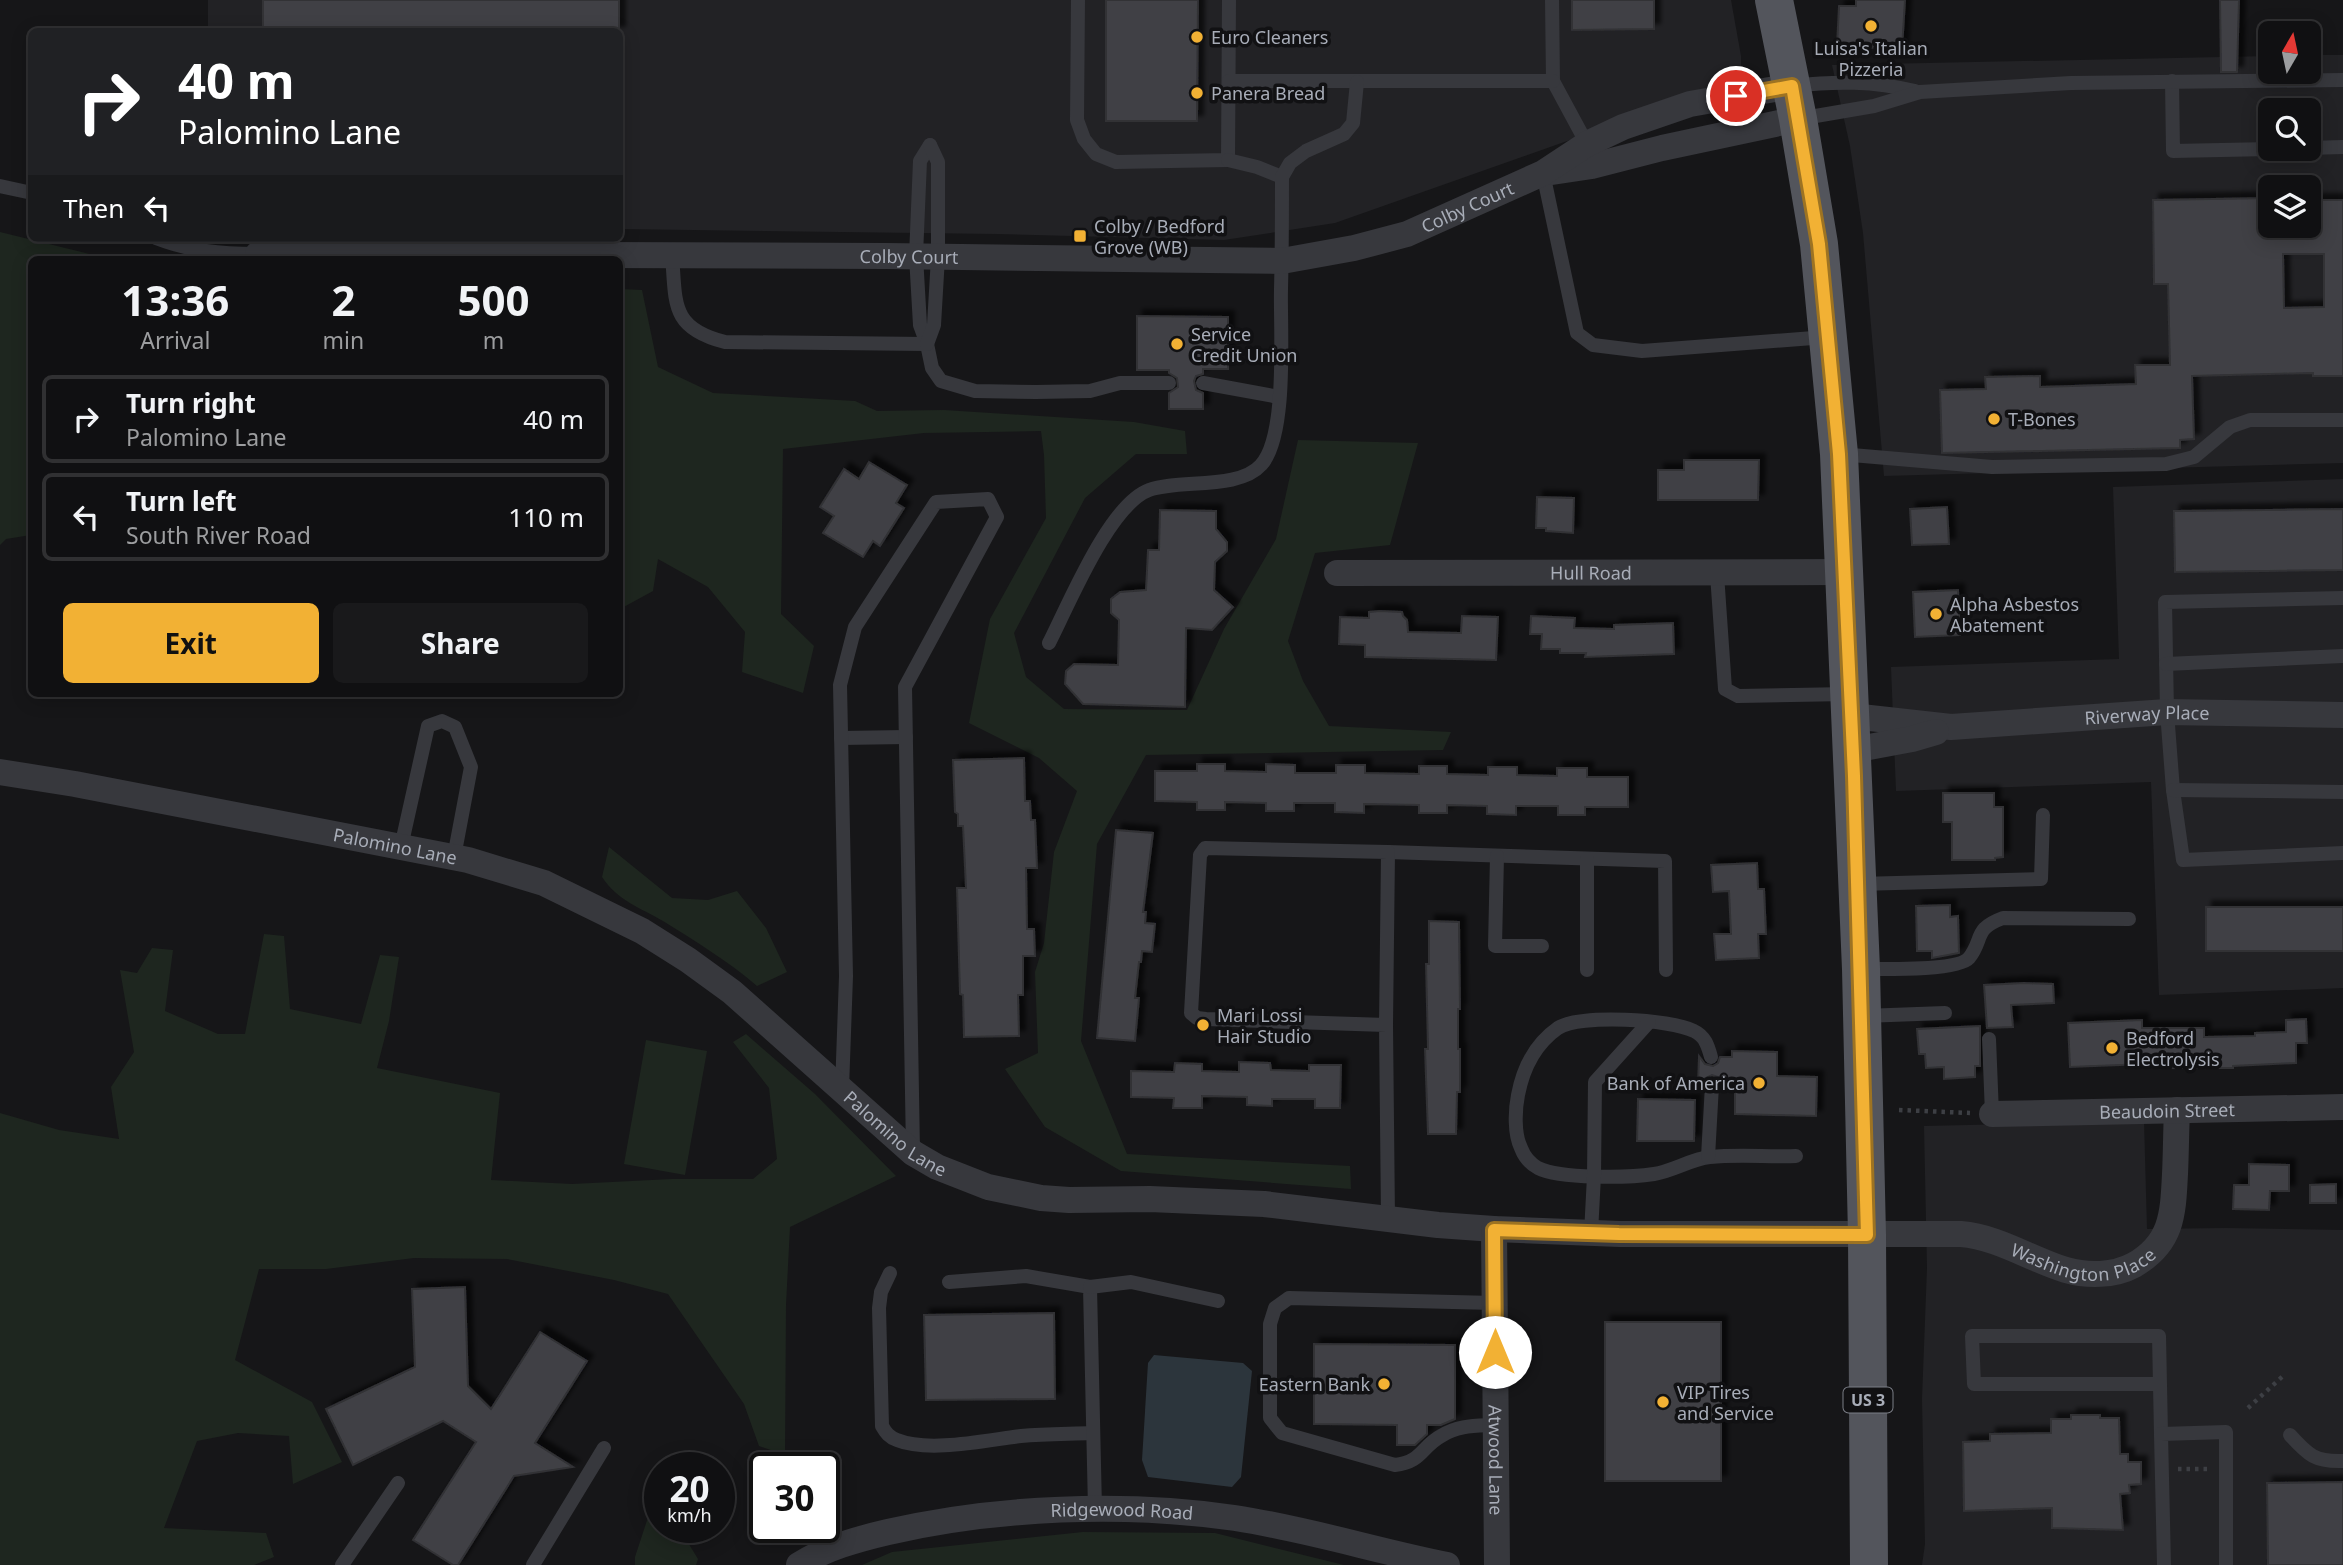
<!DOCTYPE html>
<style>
body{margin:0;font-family:"Noto Sans",sans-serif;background:#19191b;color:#f1f3f6;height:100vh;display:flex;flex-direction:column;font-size:26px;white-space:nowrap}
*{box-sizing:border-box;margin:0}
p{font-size:23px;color:#9c9d9f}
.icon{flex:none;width:38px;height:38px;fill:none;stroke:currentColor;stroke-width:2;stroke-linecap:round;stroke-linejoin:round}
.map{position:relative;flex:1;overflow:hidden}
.panel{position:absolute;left:28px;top:256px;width:595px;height:441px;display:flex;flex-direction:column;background:#101012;border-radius:10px;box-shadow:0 4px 18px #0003,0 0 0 2px #303032}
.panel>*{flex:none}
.hud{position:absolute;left:28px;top:28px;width:595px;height:214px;border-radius:10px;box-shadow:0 4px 18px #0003,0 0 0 2px #303032;background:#202124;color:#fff;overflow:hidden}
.needle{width:46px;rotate:9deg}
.controls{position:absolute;left:2258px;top:21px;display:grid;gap:14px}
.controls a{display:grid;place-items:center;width:63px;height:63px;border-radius:10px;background:#101012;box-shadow:0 4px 18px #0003,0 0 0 2px #303032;font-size:35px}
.speed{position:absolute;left:644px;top:1452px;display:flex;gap:14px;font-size:35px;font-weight:700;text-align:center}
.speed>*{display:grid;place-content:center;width:91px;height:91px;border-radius:50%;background:#101012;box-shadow:0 4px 18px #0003,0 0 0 2px #303032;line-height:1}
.speed small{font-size:18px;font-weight:400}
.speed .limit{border:4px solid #111;border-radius:10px;background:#fff;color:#111}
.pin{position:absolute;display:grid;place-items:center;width:60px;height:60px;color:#fff;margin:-30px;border:4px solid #fff;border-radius:50%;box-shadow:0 2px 7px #0007}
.me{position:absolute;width:77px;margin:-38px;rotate:0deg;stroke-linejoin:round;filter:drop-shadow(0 0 5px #0008)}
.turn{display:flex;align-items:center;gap:24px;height:147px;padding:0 35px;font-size:32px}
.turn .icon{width:91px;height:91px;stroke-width:2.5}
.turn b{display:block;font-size:49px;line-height:60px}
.then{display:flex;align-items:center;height:66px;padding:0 35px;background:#0003;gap:14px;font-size:26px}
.eta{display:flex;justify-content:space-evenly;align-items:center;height:119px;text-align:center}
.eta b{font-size:42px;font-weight:700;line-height:49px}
.primary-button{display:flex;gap:14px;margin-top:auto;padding:14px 35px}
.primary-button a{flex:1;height:80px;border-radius:10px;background:#f2b134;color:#111;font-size:28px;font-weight:700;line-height:80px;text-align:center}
.primary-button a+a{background:#19191b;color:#f1f3f6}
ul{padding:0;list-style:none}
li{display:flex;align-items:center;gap:21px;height:88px;margin:0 14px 10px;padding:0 21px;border:4px solid #303032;border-radius:10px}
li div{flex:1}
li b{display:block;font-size:26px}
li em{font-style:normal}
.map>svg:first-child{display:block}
.built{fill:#222225;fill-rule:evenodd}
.green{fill:#1e261f}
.water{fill:#2c353c}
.building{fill:#404145;stroke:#303034;stroke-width:2;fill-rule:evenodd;filter:url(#shadow)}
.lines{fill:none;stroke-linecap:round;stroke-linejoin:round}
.path{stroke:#3d3f44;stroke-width:4.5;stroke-dasharray:3.5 5;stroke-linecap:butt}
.service{stroke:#37383d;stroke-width:14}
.minor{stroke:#37383d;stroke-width:26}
.primary{stroke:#53555c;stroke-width:38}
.route-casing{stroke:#9d7322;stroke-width:18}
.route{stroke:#f2b134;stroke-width:12}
.poi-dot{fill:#f2b134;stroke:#111113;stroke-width:2.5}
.labels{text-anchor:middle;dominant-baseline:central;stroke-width:7;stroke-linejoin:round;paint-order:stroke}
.shield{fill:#111113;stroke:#7b7e86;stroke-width:2}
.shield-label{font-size:16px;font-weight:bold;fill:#a8adb8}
.poi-label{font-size:18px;fill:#a8adb8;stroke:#111113;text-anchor:start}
.street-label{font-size:18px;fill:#a8adb8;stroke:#111113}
</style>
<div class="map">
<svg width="2343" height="1565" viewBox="0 0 2343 1565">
<defs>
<filter id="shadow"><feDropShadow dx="6" dy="-6" stdDeviation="2" flood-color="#0009"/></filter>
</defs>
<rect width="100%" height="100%" fill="#161618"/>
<g class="built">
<polygon points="208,0 1731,0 1741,56 1741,69 1734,82 1335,223 1224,240 997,234 620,229 620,32 208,31"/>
<path d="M2308,55h35v408l-459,13 -21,-243 -13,-87 -18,-81 438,-9v16h38zM2270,110h38v39h-38zM2270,187h38v39h-38z"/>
<polygon points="2343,479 2343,988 2159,995 2151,782 1896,791 1891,667 2119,659 2113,487"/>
<polygon points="2144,1121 2147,1229 2226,1228 2343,1230 2343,1565 1922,1565 1925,1544 1922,1399 1927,1268 1924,1126"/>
</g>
<g class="green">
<polygon points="0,232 110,259 32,259 31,535 6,539 0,545"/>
<polygon points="620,289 642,290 658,367 713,393 855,401 877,411 944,410 1134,422 1185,431 1187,454 1136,454 1085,498 1014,633 1026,677 1064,709 1187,710 1224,629 1276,539 1298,440 1418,443 1390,545 1315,553 1288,641 1303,681 1329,726 1451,732 1443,750 1146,755 1097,844 1081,1041 1127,1154 1350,1166 1351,1189 1121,1171 1045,1127 1005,1069 1038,1053 1035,972 1044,943 1054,852 1077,791 1039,758 969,723 990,619 1046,518 1044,455 1041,431 924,433 783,449 781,614 814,646 803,693 742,672 745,632 708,587 658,559 653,591 620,609"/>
<path d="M609,847l63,51 36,2 29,-9 29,37 21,44 -30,14c-29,-25 -62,-45 -94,-65 -24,-14 -45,-20 -61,-44z"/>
<polygon points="264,934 284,936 290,1009 361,1024 380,955 399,957 389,1021 377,1068 500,1093 491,1180 572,1184 672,1179 753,1179 777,1159 769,1088 733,1042 746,1034 815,1094 896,1176 790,1227 786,1305 785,1455 759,1446 744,1404 668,1294 614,1280 507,1259 414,1258 326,1269 259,1269 235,1360 312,1402 342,1462 293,1484 289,1436 238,1433 197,1441 164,1528 266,1533 274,1557 254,1565 0,1565 0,1113 59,1130 119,1139 111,1087 134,1052 120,970 137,973 152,948 173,950 165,1011 218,1034 245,1034"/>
<polygon points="646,1040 707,1051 685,1175 624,1164"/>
<polygon points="657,1490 660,1495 660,1528 679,1528 698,1559 696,1565 635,1565 635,1557"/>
<polygon points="1083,1532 1215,1533 1344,1565 862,1565 892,1552"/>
</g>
<polygon class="water" points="1154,1355 1243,1363 1252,1371 1241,1477 1232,1487 1148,1477 1142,1460 1148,1363"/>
<g class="building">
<rect x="263" y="0" width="356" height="32"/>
<polygon points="1106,0 1198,0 1197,121 1106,121"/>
<polygon points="1572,0 1654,0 1654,29 1572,30"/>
<polygon points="1856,0 1905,0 1902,49 1837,46 1839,6 1856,6"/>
<polygon points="2220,0 2239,0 2237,72 2221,72"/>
<path d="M2270,198v28h44l-1,-26h30v176h-30v-3l-121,3 2,63 -14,1v8l-238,5 -2,-63 46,-1 -1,-12 55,-1v11l96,-3 -1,-19h35l-2,-81h-14l-1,-84zM2283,254h41v53l-40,1z"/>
<polygon points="1137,316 1228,317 1228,369 1203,369 1203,374 1196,376 1194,381 1196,390 1203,393 1203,409 1169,409 1169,393 1178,387 1177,378 1169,373 1169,370 1137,370"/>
<polygon points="1684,460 1759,460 1758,500 1658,500 1658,470 1684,470"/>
<polygon points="869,462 907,485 896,503 904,508 880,546 873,541 863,557 823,533 834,516 820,507 844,469 859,479"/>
<polygon points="1537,497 1574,498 1573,533 1546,531 1546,528 1536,528"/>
<polygon points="1947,507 1949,544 1912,545 1910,509"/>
<polygon points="2343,509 2343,570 2175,572 2174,511"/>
<polygon points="1160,510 1216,511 1216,529 1227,542 1227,551 1215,562 1214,590 1233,607 1212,630 1186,628 1185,707 1083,704 1065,684 1066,671 1074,664 1118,665 1119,620 1111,613 1111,599 1120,592 1146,590 1148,550 1159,550"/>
<polygon points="1958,590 1960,635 1915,637 1913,592"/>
<polygon points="1380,611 1402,612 1403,616 1407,620 1408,632 1461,633 1462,616 1498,617 1496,660 1365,657 1365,645 1339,644 1340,617 1369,618 1369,612"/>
<polygon points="1531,616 1575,618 1574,628 1614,629 1614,625 1673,623 1674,654 1585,657 1586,653 1560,653 1560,649 1541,649 1542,634 1530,634"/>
<polygon points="1024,758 1025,801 1030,801 1031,820 1035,820 1037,868 1026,868 1027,929 1034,929 1035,956 1023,956 1023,995 1018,995 1019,1036 964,1037 963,995 960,994 957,888 966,888 963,826 958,826 958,814 955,812 953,760"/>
<polygon points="1197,764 1225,764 1225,771 1266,772 1266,764 1295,765 1295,773 1336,773 1336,765 1365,765 1365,773 1419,774 1419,766 1447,766 1447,774 1488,775 1488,767 1517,767 1517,775 1557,776 1557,768 1587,768 1587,777 1628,777 1628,807 1585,807 1585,815 1558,815 1558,806 1516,806 1516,815 1487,814 1487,806 1447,805 1447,813 1419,813 1419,805 1364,804 1364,813 1335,812 1335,803 1294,803 1294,811 1266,811 1266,803 1225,802 1225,810 1197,810 1197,802 1155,801 1155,771 1197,771"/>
<polygon points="1943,793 1994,793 1994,807 2003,807 2003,857 1995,858 1995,860 1952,860 1952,822 1943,822"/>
<polygon points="1116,830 1153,833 1143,912 1146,912 1145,923 1155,924 1152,952 1142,951 1141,962 1139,962 1135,998 1139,998 1135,1041 1097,1038"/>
<polygon points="1757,863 1758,889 1764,889 1766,934 1758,934 1759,958 1716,960 1714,934 1731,934 1729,891 1713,892 1711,865"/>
<polygon points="1950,905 1950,917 1958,916 1959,953 1932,958 1932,951 1917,951 1916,906"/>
<rect x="2206" y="907" width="137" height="44"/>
<polygon points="1429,921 1459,922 1460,1009 1458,1009 1458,1049 1460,1049 1460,1092 1457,1092 1456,1134 1428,1134 1425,1049 1428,1049 1426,964 1429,964"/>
<polygon points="2024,983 2053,984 2054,1003 2011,1005 2013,1027 1987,1028 1984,985"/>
<polygon points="2306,1019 2307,1043 2296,1043 2296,1063 2233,1066 2233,1068 2172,1068 2172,1063 2070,1067 2068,1023 2142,1020 2142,1028 2204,1028 2204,1037 2255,1036 2255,1033 2286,1032 2286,1020"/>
<polygon points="1980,1026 1980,1066 1975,1066 1975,1077 1944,1079 1944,1067 1926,1068 1925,1054 1919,1054 1917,1029"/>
<polygon points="1732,1051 1777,1052 1777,1076 1817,1077 1816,1116 1735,1114 1735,1084 1721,1084 1718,1077 1712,1075 1704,1079 1702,1085 1698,1085 1699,1056 1705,1064 1713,1066 1718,1063 1720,1057 1732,1057"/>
<polygon points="1239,1062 1270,1063 1271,1070 1309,1071 1309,1065 1341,1065 1340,1108 1315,1108 1315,1099 1272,1099 1272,1106 1247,1105 1247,1097 1202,1096 1202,1108 1173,1108 1174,1098 1131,1097 1131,1071 1174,1072 1175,1063 1202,1064 1202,1071 1239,1072"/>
<polygon points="1638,1099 1695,1100 1694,1141 1637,1141"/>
<polygon points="2249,1164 2289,1165 2289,1191 2270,1191 2269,1210 2233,1209 2234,1185 2249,1185"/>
<polygon points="2336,1184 2336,1203 2310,1203 2310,1185"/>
<polygon points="465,1287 468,1386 491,1409 540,1332 587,1361 535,1443 573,1467 514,1476 458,1565 453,1565 413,1540 476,1442 443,1421 353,1465 326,1409 415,1367 412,1289"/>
<polygon points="1054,1313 1055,1399 926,1400 924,1315"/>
<rect x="1605" y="1322" width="116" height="159"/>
<polygon points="1314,1344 1455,1345 1455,1419 1441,1425 1427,1425 1427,1434 1415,1445 1397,1445 1397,1425 1314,1424"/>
<polygon points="2071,1415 2100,1415 2100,1418 2119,1418 2120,1454 2128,1454 2128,1462 2141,1462 2141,1484 2129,1485 2130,1493 2120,1494 2123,1530 2052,1528 2052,1508 1964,1511 1963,1442 1990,1441 1990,1434 2051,1433 2051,1419 2071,1419"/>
<polygon points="2343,1482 2343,1565 2268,1565 2267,1483"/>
</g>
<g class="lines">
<g class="path">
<polyline points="1899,1110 1970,1113"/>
<polyline points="2248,1408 2283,1376"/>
<polyline points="2178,1469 2208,1469"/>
</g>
<g class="service">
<polyline points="1078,0 1077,120 1084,139 1096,154 1116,162 1228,160 1229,0"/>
<polyline points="1552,0 1553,81 1587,144"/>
<polyline points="1229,81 1553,81"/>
<polyline points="2172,81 2173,151 2270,149"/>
<path d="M1793,86c43,-5 80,-5 122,5"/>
<polyline points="1798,119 1874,106 1920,92 2071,83 2343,80"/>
<polyline points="930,145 920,161 916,256 920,325 927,344 932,368 941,381 975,391 1036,392 1090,391 1120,383 1169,383"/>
<polyline points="2308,148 2343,147"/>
<polyline points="1228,160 1257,167 1282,177"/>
<polyline points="1543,173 1577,333 1593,345 1642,351 1826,337"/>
<polyline points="0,186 32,193"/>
<path d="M156,238c33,13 66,16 102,16"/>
<path d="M672,255c4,48 -2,73 53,87l202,2"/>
<polyline points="927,344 934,325 938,257 938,162 930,145"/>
<polyline points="1203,383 1279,397"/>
<polyline points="1840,454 1992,467 2166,464 2194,457 2230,427 2250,420 2343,420"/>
<polyline points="1717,574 1725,689 1738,696 1848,694"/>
<polyline points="2343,598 2165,602 2167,712 2173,790 2183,860 2343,853"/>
<path d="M1049,643c20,-39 60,-138 100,-153 30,-11 90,0 112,-25 27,-29 19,-136 20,-176 1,-38 1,-75 1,-112l8,-14 16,-12 38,-17 9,-11 4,-41"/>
<polyline points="2166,664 2343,656"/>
<polyline points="841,738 906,737"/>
<polyline points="2173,790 2343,792"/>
<polyline points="401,847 428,726 442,721 455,727 471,767 454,857"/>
<polyline points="1388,852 1665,861 1666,970"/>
<polyline points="1497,856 1495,946 1542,946"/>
<polyline points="1587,859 1587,970"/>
<polyline points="1859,884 2041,879 2043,815"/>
<path d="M1862,969c20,0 96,2 107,-11 15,-19 4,-29 34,-40l126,1"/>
<polyline points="1863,1016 1945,1013"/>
<polyline points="1386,1025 1206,1019 1197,1018 1191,1013 1200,855 1205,848 1388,852 1386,1025 1388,1219"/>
<polyline points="1989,1039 1992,1114"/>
<path d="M1711,1057c-3,-11 -6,-21 -17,-26 -24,-12 -114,-17 -136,-3 -23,16 -35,41 -40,67 -3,15 -4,39 3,53 3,8 8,15 17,20 22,11 90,10 116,6 19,-3 37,-15 56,-17 28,-3 58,0 86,-1"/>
<polyline points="842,1089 846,976 840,685 855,627 936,502 988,499 997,517 905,687 913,1151"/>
<polyline points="1708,1157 1712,1085"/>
<polyline points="1591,1233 1594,1176 1595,1082 1649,1022"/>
<path d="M890,1273l-9,19 -2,16 3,118c4,7 7,11 15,14 32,13 90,0 124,-4 24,-2 47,-2 71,-3"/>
<polyline points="949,1282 1026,1276 1090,1287 1095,1509"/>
<polyline points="1090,1287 1131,1282 1218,1301"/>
<path d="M1494,1303l-205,-5 -14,10 -5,16v94l12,15 113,32c27,-3 26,-18 46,-29 17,-11 34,-10 54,-11"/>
<polyline points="2160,1384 1974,1384 1972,1336 2159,1336 2161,1434"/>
<path d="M2290,1435c18,20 25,27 53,26"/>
<polyline points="342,1565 398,1483"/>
<polyline points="533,1565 604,1448"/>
<polyline points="2164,1565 2161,1434 2226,1432 2226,1565"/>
</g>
<g class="minor">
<polyline points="1552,172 1592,166 1662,148 1798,119"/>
<path id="s1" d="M258,254l628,2 396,5 72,-13 53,-14 136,-61 44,-29 36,-17 67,-23 102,-18"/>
<path id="s2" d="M1337,573l509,-1"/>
<path id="s3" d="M1852,716l99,11 216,-15 176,3"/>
<polyline points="1853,750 1912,739 1936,732"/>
<path id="s4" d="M0,772l75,12 393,76 76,23 98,48 46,29 44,32 181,161 24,14 51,20 53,11 28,2 81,-1 114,5 174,21 56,4 126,5h341c37,3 69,25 105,36 21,6 48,6 68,-5 38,-22 39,-50 41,-91 1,-21 1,-42 2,-64"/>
<path id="s5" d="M1992,1114l351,-7"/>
<path id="s6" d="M1494,1229l3,336"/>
<path id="s7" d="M799,1565c26,-17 59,-26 89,-33 109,-25 236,-30 347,-14 72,11 142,33 212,47"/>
</g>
<polyline class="primary" points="1774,0 1798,119 1819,244 1839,454 1861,969 1867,1235 1869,1565"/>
</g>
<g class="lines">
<defs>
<polyline id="route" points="1495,1352 1494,1230 1619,1234 1867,1235 1854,776 1839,454 1819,244 1792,86 1736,96"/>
</defs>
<use href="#route" class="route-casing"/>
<use href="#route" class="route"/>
</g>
<g class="poi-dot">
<circle cx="1871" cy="26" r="7"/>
<circle cx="1197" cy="37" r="7"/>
<circle cx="1197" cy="93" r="7"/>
<rect x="1073" y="229" width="14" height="14" rx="3.5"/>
<circle cx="1177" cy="344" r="7"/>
<circle cx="1994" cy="419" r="7"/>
<circle cx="1936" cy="614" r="7"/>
<circle cx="1203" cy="1025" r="7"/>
<circle cx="2112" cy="1048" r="7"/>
<circle cx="1759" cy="1083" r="7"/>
<circle cx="1384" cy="1384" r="7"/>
<circle cx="1663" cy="1402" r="7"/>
</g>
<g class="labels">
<rect class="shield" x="1843.5" y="1387.5" width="49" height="25" rx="5"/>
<g class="shield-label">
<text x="1868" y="1400">US 3</text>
</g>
<g class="poi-label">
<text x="1211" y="37">Euro Cleaners</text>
<text x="1871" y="48" text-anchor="middle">Luisa's Italian<tspan x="1871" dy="21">Pizzeria</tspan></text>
<text x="1211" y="93">Panera Bread</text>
<text x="1094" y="226">Colby / Bedford<tspan x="1094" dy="21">Grove (WB)</tspan></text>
<text x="1191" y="334">Service<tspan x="1191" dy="21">Credit Union</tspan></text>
<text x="2008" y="419">T-Bones</text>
<text x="1950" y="604">Alpha Asbestos<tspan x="1950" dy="21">Abatement</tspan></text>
<text x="1217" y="1015">Mari Lossi<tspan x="1217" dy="21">Hair Studio</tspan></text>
<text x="2126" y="1038">Bedford<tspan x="2126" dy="21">Electrolysis</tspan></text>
<text x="1745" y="1083" text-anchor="end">Bank of America</text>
<text x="1370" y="1384" text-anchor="end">Eastern Bank</text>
<text x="1677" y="1392">VIP Tires<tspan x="1677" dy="21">and Service</tspan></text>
</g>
<g class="street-label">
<text stroke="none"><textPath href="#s1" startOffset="1218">Colby Court</textPath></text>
<text stroke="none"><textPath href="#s1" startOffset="651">Colby Court</textPath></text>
<text stroke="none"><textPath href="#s2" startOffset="254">Hull Road</textPath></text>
<text stroke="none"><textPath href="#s3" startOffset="296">Riverway Place</textPath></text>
<text stroke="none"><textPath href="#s4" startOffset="402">Palomino Lane</textPath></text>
<text stroke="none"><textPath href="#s5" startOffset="175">Beaudoin Street</textPath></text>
<text stroke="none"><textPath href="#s4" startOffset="990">Palomino Lane</textPath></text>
<text stroke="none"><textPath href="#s4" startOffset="2203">Washington Place</textPath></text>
<text stroke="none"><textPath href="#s6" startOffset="231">Atwood Lane</textPath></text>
<text stroke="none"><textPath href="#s7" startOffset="331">Ridgewood Road</textPath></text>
</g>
</g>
</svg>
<div class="controls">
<a><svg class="needle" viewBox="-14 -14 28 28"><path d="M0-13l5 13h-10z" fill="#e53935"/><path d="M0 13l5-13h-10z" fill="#9c9d9f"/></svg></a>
<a><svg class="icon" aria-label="search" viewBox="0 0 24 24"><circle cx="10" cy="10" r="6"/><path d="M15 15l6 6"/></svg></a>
<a><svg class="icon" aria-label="layers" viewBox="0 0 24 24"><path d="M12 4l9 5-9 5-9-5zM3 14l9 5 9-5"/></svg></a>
</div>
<div class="speed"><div>20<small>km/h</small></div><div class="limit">30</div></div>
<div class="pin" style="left:1736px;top:96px;background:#d93025"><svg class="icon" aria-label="arrive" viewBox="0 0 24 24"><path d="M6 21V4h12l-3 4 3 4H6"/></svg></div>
<svg class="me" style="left:1495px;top:1352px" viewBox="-20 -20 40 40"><circle r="19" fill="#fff"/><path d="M0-13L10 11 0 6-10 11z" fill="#f2b134"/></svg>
<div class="hud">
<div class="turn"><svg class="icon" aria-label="right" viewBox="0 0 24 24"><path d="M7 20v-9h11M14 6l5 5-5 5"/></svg><div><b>40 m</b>Palomino Lane</div></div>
<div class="then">Then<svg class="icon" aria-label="left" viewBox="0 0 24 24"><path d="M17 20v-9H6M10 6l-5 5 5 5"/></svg></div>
</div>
<section class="panel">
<div class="eta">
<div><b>13:36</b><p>Arrival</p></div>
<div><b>2</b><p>min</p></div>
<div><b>500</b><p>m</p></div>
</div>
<ul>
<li><svg class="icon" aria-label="right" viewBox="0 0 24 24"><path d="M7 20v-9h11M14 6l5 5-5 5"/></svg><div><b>Turn right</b><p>Palomino Lane</p></div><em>40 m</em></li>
<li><svg class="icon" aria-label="left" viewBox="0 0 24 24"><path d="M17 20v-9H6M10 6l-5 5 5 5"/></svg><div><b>Turn left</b><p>South River Road</p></div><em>110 m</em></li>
</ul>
<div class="primary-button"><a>Exit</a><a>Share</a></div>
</section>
</div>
